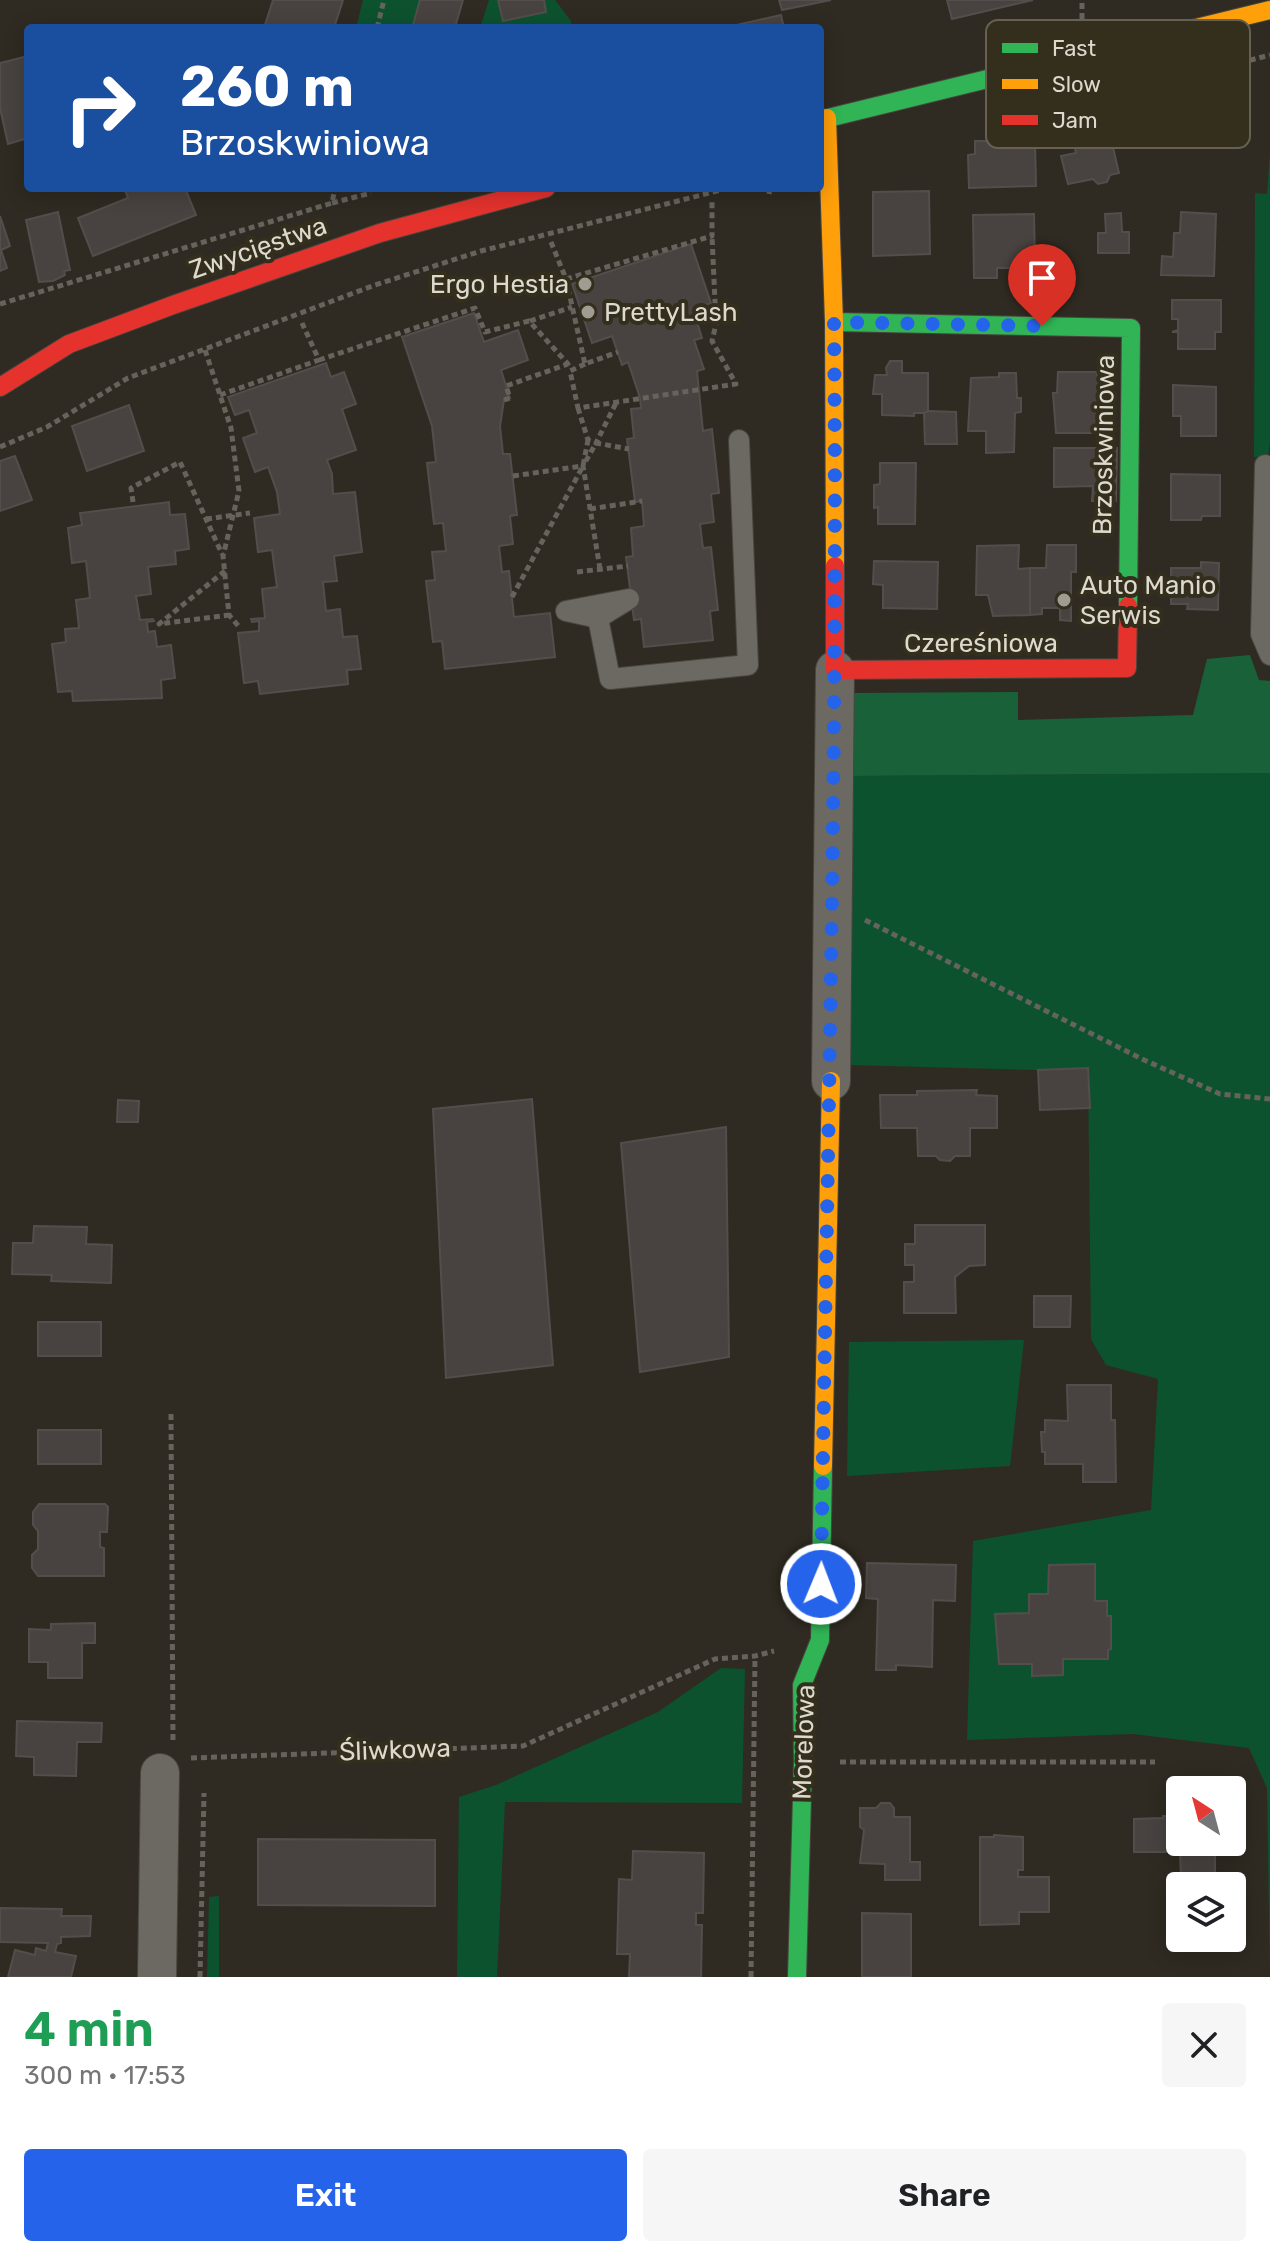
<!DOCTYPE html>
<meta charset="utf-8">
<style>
body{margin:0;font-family:Rubik,sans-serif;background:#f6f6f6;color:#202124;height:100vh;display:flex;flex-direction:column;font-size:30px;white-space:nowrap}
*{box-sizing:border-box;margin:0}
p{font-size:26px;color:#757577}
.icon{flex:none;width:44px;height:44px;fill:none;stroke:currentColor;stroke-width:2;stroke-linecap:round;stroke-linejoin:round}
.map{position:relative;height:1977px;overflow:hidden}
.drawer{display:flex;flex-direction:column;background:#fff;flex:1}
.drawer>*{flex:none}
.hud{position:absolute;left:24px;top:24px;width:800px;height:168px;border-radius:8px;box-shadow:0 4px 20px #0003;background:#1a4fa0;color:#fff;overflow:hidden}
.needle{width:52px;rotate:324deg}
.tools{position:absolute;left:1166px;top:1776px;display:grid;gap:16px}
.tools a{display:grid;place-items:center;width:80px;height:80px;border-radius:8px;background:#fff;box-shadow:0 4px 20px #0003;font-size:40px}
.pin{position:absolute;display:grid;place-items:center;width:68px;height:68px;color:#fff;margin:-82px -34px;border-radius:50% 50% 50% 0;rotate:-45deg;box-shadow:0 0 8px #0007}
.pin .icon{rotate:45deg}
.me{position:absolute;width:88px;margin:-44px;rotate:1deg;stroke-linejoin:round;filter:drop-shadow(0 0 6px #0008)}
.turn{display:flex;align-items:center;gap:28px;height:168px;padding:0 24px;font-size:36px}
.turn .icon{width:104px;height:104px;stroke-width:2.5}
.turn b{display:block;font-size:56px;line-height:68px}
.round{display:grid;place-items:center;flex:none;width:84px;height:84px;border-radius:8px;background:#f6f6f6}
.headline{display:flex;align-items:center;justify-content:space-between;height:136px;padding:0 24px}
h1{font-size:48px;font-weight:600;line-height:60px;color:#1e9e55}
.cta{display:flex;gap:16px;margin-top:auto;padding:16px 24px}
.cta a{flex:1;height:92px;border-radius:8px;background:#2563eb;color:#fff;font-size:32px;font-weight:600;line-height:92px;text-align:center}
.cta a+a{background:#f6f6f6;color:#202124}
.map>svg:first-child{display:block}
.green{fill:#0d522e}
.forest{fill:#196239}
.building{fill:#484340;stroke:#534e4b;stroke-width:2}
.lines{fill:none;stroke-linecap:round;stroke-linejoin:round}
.lane-casing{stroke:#49463e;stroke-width:22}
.street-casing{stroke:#49463e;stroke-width:40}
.fast-casing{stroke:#49463e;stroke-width:20}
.slow-casing{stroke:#49463e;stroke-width:20}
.jam-casing{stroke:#49463e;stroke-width:20}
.path{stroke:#66635d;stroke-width:5;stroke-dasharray:6 4;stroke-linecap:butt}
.lane{stroke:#6c6962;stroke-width:20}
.street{stroke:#6c6962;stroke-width:38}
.fast{stroke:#30b455;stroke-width:18}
.slow{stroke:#ff9f0a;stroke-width:18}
.jam{stroke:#e5322d;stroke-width:18}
.route{stroke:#2563eb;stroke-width:14;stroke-dasharray:0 25.2}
.poi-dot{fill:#9f9c92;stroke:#342e1d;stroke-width:3}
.labels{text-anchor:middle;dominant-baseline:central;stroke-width:8;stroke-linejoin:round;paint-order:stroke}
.street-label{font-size:26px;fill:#dcd9ce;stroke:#342e1d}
.poi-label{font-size:26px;fill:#dcd9ce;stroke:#342e1d;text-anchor:start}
.key{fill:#342e1d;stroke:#666152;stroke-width:2}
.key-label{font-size:22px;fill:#dcd9ce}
</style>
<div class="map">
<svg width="1270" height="1977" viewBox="0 0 1270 1977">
<rect width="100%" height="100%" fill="#2f2b22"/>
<g class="green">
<polygon points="363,0 420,0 412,28 356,28"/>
<polygon points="489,0 555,0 571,21 571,28 480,28"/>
<polygon points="1270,153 1270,443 1268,456 1254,457 1255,193 1267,194"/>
<polygon points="1270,773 1270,1977 1267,1788 1249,1748 1133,1734 967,1740 973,1541 1151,1510 1158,1379 1106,1365 1091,1339 1088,1068 1038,1070 849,1065 849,776"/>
<polygon points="1024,1340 1010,1466 847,1476 849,1342"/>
<polygon points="721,1668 745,1669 742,1803 505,1802 497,1977 457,1977 459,1797 496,1785 658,1712"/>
<polygon points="219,1896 219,1977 207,1977 209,1897"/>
</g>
<polygon class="forest" points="1250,655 1259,680 1270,681 1270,773 849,776 852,693 1018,692 1018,720 1193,715 1207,659"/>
<g class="building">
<polygon points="273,0 343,0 334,28 264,28"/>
<polygon points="420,0 463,0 456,24 462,28 424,28 413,25"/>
<polygon points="498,0 544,0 546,12 503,21"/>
<polygon points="779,0 831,0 782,10"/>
<polygon points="947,0 1033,0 952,19"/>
<polygon points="781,15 784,28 723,28"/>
<polygon points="28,56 28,138 8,144 0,108 0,63"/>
<polygon points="1104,109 1119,173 1110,175 1107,182 1098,184 1093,179 1068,184 1061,156 1076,153 1068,118"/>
<polygon points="999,136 1023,136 1023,141 1035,141 1036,186 969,188 968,155 975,154 975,141 999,141"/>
<polygon points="124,188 147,188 148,191 154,188 185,188 196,215 93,256 78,218 128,198"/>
<polygon points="929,191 930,254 873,256 873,192"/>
<polygon points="58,212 70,270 64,271 65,275 53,281 39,282 26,220"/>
<polygon points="1181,212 1216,214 1214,276 1161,275 1162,256 1173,257 1174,233 1180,233"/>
<polygon points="1121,213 1122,232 1129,232 1129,253 1098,253 1098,233 1106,233 1105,214"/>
<polygon points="1034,214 1035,263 1015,263 1015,268 997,268 997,278 974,278 973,215"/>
<polygon points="0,216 10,246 1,250 7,268 0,271"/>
<polygon points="691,244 711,303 693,309 702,338 694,340 704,369 697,371 703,431 712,429 719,493 711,494 714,522 700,524 703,548 711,547 718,610 710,611 713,640 644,647 641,619 634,620 626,557 633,556 631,528 644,526 642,501 635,502 627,439 634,438 631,409 641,408 640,398 628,362 622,365 612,336 592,343 572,284"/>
<polygon points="1172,300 1221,300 1221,332 1215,332 1215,349 1178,349 1178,332 1172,332 1178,330 1178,319 1172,319"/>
<polygon points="474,313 484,342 518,330 528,360 501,370 510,398 504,400 500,426 503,454 510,454 517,515 510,516 513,544 499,546 502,572 509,571 514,617 550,613 555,657 445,669 442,641 433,642 426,581 435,580 432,552 446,551 443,523 434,524 427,463 436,462 432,426 402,337"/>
<polygon points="890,361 902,361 902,373 928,373 928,413 914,413 914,416 882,415 882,394 873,394 875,375 887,375 886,368"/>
<polygon points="326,363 331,377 344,372 356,404 342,409 356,450 327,460 332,474 333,494 355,492 362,552 334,556 337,581 323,582 326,611 340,609 343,637 357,636 361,669 347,670 348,684 260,694 258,681 244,683 238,633 259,631 259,621 252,622 251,619 265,618 262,589 277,587 272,550 258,552 254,518 280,514 277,492 268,467 255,472 243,438 257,433 249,410 235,415 228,397"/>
<polygon points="1058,372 1097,372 1098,394 1105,393 1103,433 1056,433 1053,393 1057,393"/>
<polygon points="999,373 1016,373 1017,398 1021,398 1021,412 1015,413 1014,452 986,453 986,431 968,431 971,378 999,377"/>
<polygon points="1173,385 1216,387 1216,436 1181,436 1181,416 1173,416"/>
<polygon points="129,405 144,451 87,471 72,426"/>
<polygon points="928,411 956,412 957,444 925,444 924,413"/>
<polygon points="1054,448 1117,448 1116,501 1092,501 1093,486 1054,487"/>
<polygon points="15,456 32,500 0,511 0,461"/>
<polygon points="880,463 916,463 915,524 878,524 878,507 874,508 874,485 880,484"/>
<polygon points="1171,474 1220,475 1220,516 1202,516 1201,520 1171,520"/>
<polygon points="169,502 170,515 185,514 189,549 175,551 176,564 148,567 151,594 136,596 140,620 153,619 154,621 147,622 148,632 155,631 157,647 171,645 175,678 161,680 162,698 73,701 72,691 58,692 52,644 66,642 65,629 79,628 76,600 90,598 86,561 72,563 68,528 82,525 80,513"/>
<polygon points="1019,545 1018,569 1030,568 1030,615 993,616 988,595 976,595 977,546"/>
<polygon points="1047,545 1076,545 1076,572 1071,572 1071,621 1060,620 1060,608 1042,608 1042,614 1030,615 1030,568 1046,568"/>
<polygon points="874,561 938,562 937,609 883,608 883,585 873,584"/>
<polygon points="1201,562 1219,563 1218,610 1187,609 1188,604 1171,604 1171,568 1201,568"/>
<polygon points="1088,1068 1090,1108 1040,1110 1038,1070"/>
<polygon points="977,1090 976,1095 997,1096 997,1128 970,1128 970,1156 955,1156 950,1161 940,1160 936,1156 918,1156 917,1128 881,1128 880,1095 917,1095 917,1091"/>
<polygon points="532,1099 553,1365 446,1378 433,1109"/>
<polygon points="118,1100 139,1101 138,1122 117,1122"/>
<polygon points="726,1127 729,1357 640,1372 621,1143"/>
<polygon points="915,1225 985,1225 985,1265 969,1266 955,1277 956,1313 904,1313 904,1282 914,1282 914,1265 905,1265 905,1244 915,1244"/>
<polygon points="34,1226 87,1227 86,1244 112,1245 111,1283 51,1281 52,1275 12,1274 13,1243 33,1243"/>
<polygon points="1034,1296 1071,1296 1070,1327 1034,1327"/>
<rect x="38" y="1322" width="63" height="34"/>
<polygon points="1067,1385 1111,1385 1111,1420 1115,1420 1116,1482 1083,1482 1083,1464 1045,1464 1045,1452 1042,1452 1041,1432 1045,1432 1045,1420 1068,1421"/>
<rect x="38" y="1430" width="63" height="34"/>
<polygon points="39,1504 105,1504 108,1507 107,1532 100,1532 100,1547 104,1548 104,1576 38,1576 32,1568 32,1555 38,1549 38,1531 33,1525 33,1512"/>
<polygon points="867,1563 956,1565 955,1601 933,1600 932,1667 896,1665 896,1670 876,1670 878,1599 866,1598"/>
<polygon points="1095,1564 1095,1601 1107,1601 1107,1616 1111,1616 1111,1649 1108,1650 1108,1659 1063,1659 1063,1675 1032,1676 1032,1664 999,1664 995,1614 1029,1613 1029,1594 1048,1594 1049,1565"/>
<polygon points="95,1623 95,1643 82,1643 82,1678 48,1678 48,1662 29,1662 29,1629 51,1630 51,1624"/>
<polygon points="17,1721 102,1723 101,1742 77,1742 76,1776 34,1775 34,1757 16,1756"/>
<polygon points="881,1803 890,1803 894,1808 894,1817 910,1817 910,1862 920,1862 920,1880 885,1880 885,1864 860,1863 864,1830 860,1827 860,1808 876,1808"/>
<polygon points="1163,1816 1180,1816 1180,1842 1215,1842 1215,1879 1181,1879 1180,1852 1134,1852 1134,1819 1163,1818"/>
<polygon points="994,1835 1023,1837 1023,1870 1018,1870 1018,1877 1049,1877 1049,1912 1019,1912 1019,1924 980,1925 980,1837 994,1837"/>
<polygon points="258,1839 435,1840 435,1906 258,1905"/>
<polygon points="633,1851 704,1853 703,1913 696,1913 696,1925 702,1925 701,1977 629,1977 630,1954 617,1954 619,1879 632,1880"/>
<polygon points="0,1908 62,1909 61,1916 91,1916 90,1936 61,1937 61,1943 57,1944 55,1952 76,1956 71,1977 8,1977 15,1950 35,1955 36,1948 46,1951 48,1943 0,1942"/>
<polygon points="862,1913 911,1914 911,1977 862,1977"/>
</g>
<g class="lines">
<defs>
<g id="lane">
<polyline points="1265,465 1261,634 1270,655"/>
<polyline points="598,618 629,599 566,611 598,618 610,679 748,665 739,440"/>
</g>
<g id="street">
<polyline points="831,1081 835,670"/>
<polyline points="157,1977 160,1773"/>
</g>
<g id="fast">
<polyline points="820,120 1147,40"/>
<polyline points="834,322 1131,328 1128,606"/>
<polyline points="797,1977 803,1762 802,1685 820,1640 823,1466"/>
</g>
<g id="slow">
<polyline points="1147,40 1270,10"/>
<polyline points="827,118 834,322 835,566"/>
<polyline points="823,1466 831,1081"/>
</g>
<g id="jam">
<polyline points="0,387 69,344 173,305 380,233 546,188"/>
<polyline points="835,566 835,670 1127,668 1128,606"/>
</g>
</defs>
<use href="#lane" class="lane-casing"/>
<use href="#street" class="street-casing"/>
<use href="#fast" class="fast-casing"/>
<use href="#slow" class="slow-casing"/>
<use href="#jam" class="jam-casing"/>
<g class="path">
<polyline points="1082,19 1082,0"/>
<polyline points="377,28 384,0"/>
<polyline points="1026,111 1063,109 1270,55"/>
<polyline points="769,194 770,188"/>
<polyline points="332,203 371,193"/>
<polyline points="551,242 566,279 712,236 712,201"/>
<polyline points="566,279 585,364 618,352"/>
<polyline points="0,304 332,203 335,188"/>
<polyline points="530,321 572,307"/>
<polyline points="205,350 231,428 239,491 223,556 229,615 240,628"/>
<polyline points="319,360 475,308 485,332 529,321 568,364"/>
<polyline points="585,364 570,371 578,408 736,384 712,341 716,324 712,236"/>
<polyline points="220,395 319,360 302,323"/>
<polyline points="504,400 510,398 506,386 568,364 568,366"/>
<polyline points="578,408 588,440 596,443 616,403"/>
<polyline points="0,447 47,427 128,378 375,285 481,251 729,188"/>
<polyline points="513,476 582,466"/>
<polyline points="133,502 131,488 180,462 222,554"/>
<polyline points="590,509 642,501"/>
<polyline points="206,519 250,513"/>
<polyline points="600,569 583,466 596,443 629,449"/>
<polyline points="225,571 159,624 229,615"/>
<polyline points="577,572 628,566"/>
<polyline points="512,597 583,466 588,440"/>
<polyline points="865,920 1142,1059 1220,1094 1270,1099"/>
<polyline points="171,1414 173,1742"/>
<polyline points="191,1758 523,1746 715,1659 755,1656 774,1651"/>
<polyline points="840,1762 1155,1762"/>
<polyline points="200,1977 204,1793"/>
<polyline points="751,1977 755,1656"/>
</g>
<use href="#lane" class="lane"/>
<use href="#street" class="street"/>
<use href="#fast" class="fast"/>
<use href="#slow" class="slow"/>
<use href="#jam" class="jam"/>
</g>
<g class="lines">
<path class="route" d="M821,1584c6,-420 17,-841 13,-1262l208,4"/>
</g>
<g class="poi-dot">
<circle cx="585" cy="284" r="8"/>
<circle cx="588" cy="312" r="8"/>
<circle cx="1064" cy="600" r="8"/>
</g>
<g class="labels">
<g class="street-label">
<text transform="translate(258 248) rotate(-19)">Zwycięstwa</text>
<text transform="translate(1104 445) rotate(-89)">Brzoskwiniowa</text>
<text x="981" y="643">Czereśniowa</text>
<text transform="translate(804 1742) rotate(-88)">Morelowa</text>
<text transform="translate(395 1750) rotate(-2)">Śliwkowa</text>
</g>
<g class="poi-label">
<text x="569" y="284" text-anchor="end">Ergo Hestia</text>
<text x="604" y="312">PrettyLash</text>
<text x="1080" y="585">Auto Manio<tspan x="1080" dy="30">Serwis</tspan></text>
</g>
</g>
<rect x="986" y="20" width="264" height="128" rx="12" class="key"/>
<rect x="1002" y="43" width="36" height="10" fill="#30b455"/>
<rect x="1002" y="79" width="36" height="10" fill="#ff9f0a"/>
<rect x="1002" y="115" width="36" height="10" fill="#e5322d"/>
<g class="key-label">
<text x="1052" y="56">Fast</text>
<text x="1052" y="92">Slow</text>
<text x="1052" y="128">Jam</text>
</g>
</svg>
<div class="tools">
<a><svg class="needle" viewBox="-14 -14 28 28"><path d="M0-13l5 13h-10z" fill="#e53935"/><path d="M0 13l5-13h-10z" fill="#757577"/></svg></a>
<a><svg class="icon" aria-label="layers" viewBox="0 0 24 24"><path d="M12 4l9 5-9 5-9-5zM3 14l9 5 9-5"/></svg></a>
</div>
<div class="pin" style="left:1042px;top:326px;background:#d93025"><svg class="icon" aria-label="arrive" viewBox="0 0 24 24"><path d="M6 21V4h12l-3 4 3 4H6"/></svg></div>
<svg class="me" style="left:821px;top:1584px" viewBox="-20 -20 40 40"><circle r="17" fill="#2563eb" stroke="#fff" stroke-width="3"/><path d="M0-11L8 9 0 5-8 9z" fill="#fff"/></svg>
<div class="hud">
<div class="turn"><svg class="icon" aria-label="right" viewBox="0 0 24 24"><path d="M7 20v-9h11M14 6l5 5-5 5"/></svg><div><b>260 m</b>Brzoskwiniowa</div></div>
</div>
</div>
<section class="drawer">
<div class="headline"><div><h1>4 min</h1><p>300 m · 17:53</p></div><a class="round"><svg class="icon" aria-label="close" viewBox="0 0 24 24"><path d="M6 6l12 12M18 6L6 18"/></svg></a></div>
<div class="cta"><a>Exit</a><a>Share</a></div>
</section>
